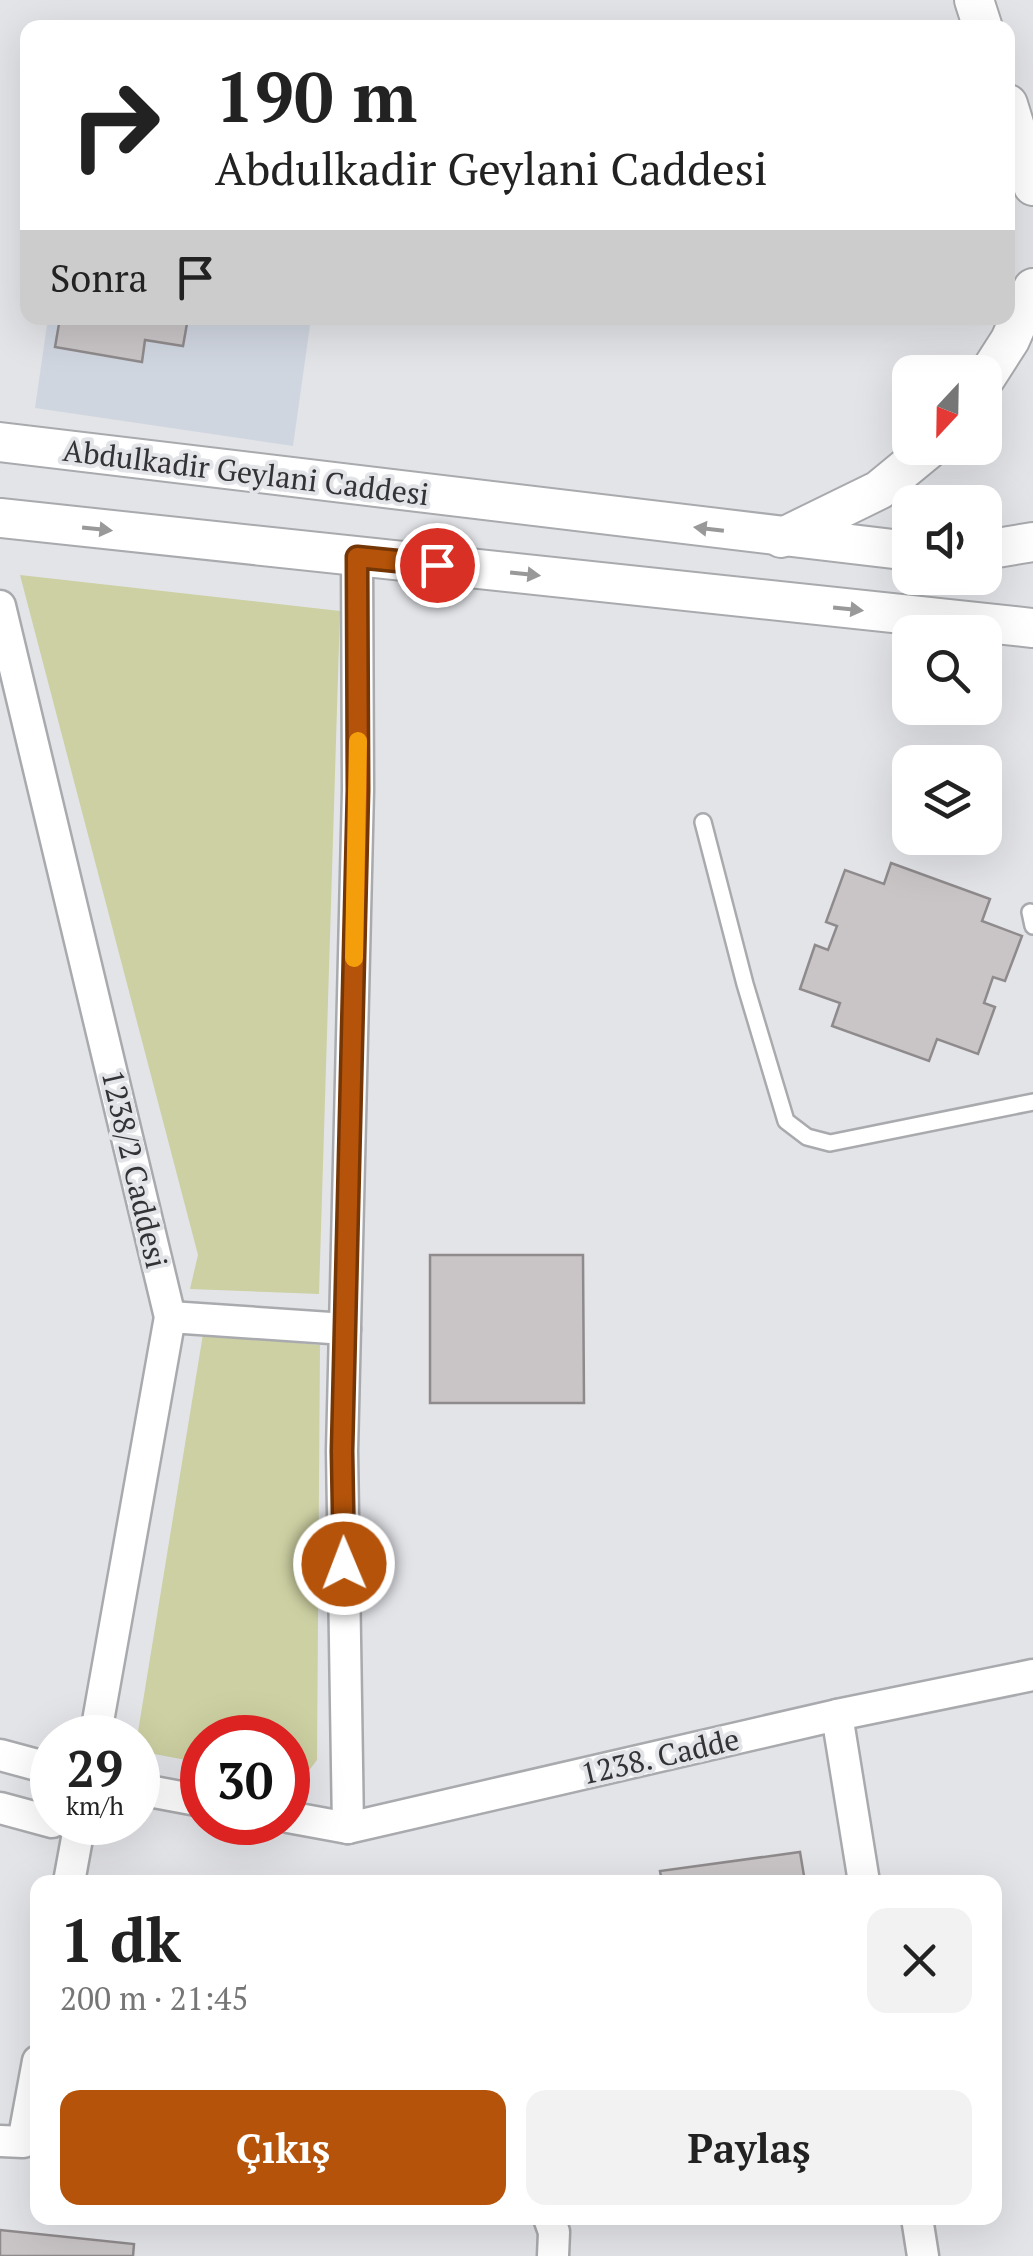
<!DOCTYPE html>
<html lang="tr">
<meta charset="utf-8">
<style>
body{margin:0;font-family:"PT Serif",serif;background:#f2f2f2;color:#222;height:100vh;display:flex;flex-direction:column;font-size:38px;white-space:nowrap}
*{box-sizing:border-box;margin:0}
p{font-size:32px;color:#767676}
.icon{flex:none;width:55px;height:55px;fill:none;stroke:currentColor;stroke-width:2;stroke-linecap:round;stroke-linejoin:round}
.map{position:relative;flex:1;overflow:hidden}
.details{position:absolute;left:30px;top:1875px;width:972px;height:350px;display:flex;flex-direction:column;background:#fff;border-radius:20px;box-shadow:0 10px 40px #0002}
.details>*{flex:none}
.guide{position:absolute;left:20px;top:20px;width:995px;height:305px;border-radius:20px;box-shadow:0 10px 40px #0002;background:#fff;color:#222;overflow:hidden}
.needle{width:65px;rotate:202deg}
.fabs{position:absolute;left:892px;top:355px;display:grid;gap:20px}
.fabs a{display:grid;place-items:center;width:110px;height:110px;border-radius:20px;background:#fff;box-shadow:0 10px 40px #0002;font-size:50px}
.speed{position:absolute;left:30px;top:1715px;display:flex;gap:20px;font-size:50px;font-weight:700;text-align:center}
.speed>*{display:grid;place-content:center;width:130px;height:130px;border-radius:50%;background:#fff;box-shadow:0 10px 40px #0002;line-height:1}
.speed small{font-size:25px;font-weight:400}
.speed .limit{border:15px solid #d22;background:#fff;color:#111}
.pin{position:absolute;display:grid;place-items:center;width:85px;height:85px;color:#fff;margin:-42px;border:5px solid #fff;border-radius:50%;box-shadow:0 2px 10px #0007}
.me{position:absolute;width:110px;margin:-55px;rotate:359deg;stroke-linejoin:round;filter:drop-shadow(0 0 8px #0008)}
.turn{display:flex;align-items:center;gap:35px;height:210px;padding:0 30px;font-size:45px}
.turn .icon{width:130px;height:130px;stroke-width:2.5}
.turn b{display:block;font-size:70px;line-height:85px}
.then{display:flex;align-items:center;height:95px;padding:0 30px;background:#0003;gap:20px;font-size:38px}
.round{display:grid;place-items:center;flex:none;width:105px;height:105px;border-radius:20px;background:#f2f2f2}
.head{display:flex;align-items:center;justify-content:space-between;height:170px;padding:0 30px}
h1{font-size:60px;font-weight:600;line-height:75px}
.primary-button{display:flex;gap:20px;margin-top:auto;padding:20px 30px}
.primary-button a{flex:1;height:115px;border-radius:20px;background:#b45309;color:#fff;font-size:40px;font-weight:600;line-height:115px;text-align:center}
.primary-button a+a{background:#f2f2f2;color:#222}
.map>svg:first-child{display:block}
.built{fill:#d0d6e0}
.green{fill:#cdd0a2}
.building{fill:#c9c5c7;stroke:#8f8b8d;stroke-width:2.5}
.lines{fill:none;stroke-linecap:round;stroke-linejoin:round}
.service-casing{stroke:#a8aaad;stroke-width:20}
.minor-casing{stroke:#a8aaad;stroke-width:35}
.tertiary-casing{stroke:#a8aaad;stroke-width:42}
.service{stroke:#fff;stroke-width:15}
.minor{stroke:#fff;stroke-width:30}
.tertiary{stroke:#fff;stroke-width:38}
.oneway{fill:#99999a}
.route-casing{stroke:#753606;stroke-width:25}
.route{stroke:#b45309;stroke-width:18}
.slow{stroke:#f59e0b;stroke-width:18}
.labels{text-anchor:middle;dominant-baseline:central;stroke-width:8;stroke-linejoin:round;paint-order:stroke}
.street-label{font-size:30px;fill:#333335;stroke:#e3e4e8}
</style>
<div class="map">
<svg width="1033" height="2256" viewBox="0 0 1033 2256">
<rect width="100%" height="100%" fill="#e3e4e8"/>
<polygon class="built" points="48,318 311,318 293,446 35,408"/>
<g class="green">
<polygon points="20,575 340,611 319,1294 190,1289 198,1255"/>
<polygon points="203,1334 320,1345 317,1760 301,1781 288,1779 288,1738 202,1738 202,1763 138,1751 137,1738"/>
</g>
<g class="building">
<polygon points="60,318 188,318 183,346 145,340 142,362 55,347"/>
<polygon points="891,863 990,899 982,921 1022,936 1005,981 993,977 984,1003 995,1007 978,1054 937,1039 929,1061 832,1026 840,1003 800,989 815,945 828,950 837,926 826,922 845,870 884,884"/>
<polygon points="430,1255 583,1255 584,1403 430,1403"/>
<polygon points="800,1852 805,1882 662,1882 660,1871"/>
<polygon points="0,2230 134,2244 133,2256 0,2256"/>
</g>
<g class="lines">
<defs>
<g id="service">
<polyline points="703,822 745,984 786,1121 807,1137 830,1143 1033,1102"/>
<polyline points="1030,912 1033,926"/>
</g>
<g id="minor">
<polyline points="0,606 170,1317 95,1738"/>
<polyline points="170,1317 345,1329"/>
<polyline points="837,1715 864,1882"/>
<polyline points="0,1755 52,1769"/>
<polyline points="138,1789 202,1801"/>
<polyline points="0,1808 52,1822"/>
<polyline points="288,1817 348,1828 837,1715 1033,1675"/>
<polyline points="348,1828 342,1451 358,790 357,557"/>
<polyline points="69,1882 80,1822"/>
<polyline points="0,2141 23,2142 38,2061"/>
<polyline points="549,2218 554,2232 553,2256"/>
<polyline points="917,2218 923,2256"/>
</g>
<g id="tertiary">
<polyline points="974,0 983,28"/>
<polyline points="1008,104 1033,186"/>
<polyline points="985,379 1010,340 1033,288"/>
<polyline points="0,442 910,551"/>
<polyline points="0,518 1033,628"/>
<polyline points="781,538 879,490 930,448"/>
<polyline points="985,550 1033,542"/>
</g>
</defs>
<use href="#service" class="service-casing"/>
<use href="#minor" class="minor-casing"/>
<use href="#tertiary" class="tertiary-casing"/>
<use href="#service" class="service"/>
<use href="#minor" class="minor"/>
<use href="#tertiary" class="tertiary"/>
</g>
<defs><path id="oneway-solid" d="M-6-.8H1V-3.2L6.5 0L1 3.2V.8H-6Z" transform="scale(2.5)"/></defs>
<g class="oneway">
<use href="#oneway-solid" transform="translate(97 529) rotate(6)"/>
<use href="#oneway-solid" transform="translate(709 529) rotate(-173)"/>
<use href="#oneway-solid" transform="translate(525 574) rotate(6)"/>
<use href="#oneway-solid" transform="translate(848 609) rotate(6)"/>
</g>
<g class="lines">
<defs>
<polyline id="route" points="344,1564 342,1451 358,790 357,557 437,565"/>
</defs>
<use href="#route" class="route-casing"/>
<use href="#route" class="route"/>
<polyline class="slow" points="354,958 358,741"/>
</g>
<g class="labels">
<g class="street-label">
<text transform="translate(246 472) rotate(7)">Abdulkadir Geylani Caddesi</text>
<text transform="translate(135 1169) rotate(77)">1238/2 Caddesi</text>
<text transform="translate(660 1756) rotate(-13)">1238. Cadde</text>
</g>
</g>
</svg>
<div class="fabs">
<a><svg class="needle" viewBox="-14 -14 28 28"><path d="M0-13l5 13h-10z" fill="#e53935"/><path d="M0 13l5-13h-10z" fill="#767676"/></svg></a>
<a><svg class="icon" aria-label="sound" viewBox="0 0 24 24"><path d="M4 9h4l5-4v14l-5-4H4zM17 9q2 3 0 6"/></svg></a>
<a><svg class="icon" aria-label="search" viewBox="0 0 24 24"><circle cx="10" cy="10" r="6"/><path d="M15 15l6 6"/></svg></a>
<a><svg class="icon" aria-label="layers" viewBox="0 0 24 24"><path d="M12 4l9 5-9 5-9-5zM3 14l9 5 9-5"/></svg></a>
</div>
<div class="speed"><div>29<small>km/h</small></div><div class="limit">30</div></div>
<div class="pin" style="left:437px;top:565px;background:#d93025"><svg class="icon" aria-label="arrive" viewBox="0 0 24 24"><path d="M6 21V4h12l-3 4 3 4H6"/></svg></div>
<svg class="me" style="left:344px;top:1564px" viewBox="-20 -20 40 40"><circle r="17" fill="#b45309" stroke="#fff" stroke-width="3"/><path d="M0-11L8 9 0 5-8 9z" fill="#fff"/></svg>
<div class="guide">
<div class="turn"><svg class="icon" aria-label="right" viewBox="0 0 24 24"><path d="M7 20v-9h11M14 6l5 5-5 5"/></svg><div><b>190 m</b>Abdulkadir Geylani Caddesi</div></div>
<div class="then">Sonra<svg class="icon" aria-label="arrive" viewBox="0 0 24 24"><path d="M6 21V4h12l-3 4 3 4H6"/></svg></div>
</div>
<section class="details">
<div class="head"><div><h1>1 dk</h1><p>200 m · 21:45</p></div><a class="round"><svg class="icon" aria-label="close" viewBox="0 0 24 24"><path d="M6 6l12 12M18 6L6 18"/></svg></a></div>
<div class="primary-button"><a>Çıkış</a><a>Paylaş</a></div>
</section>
</div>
